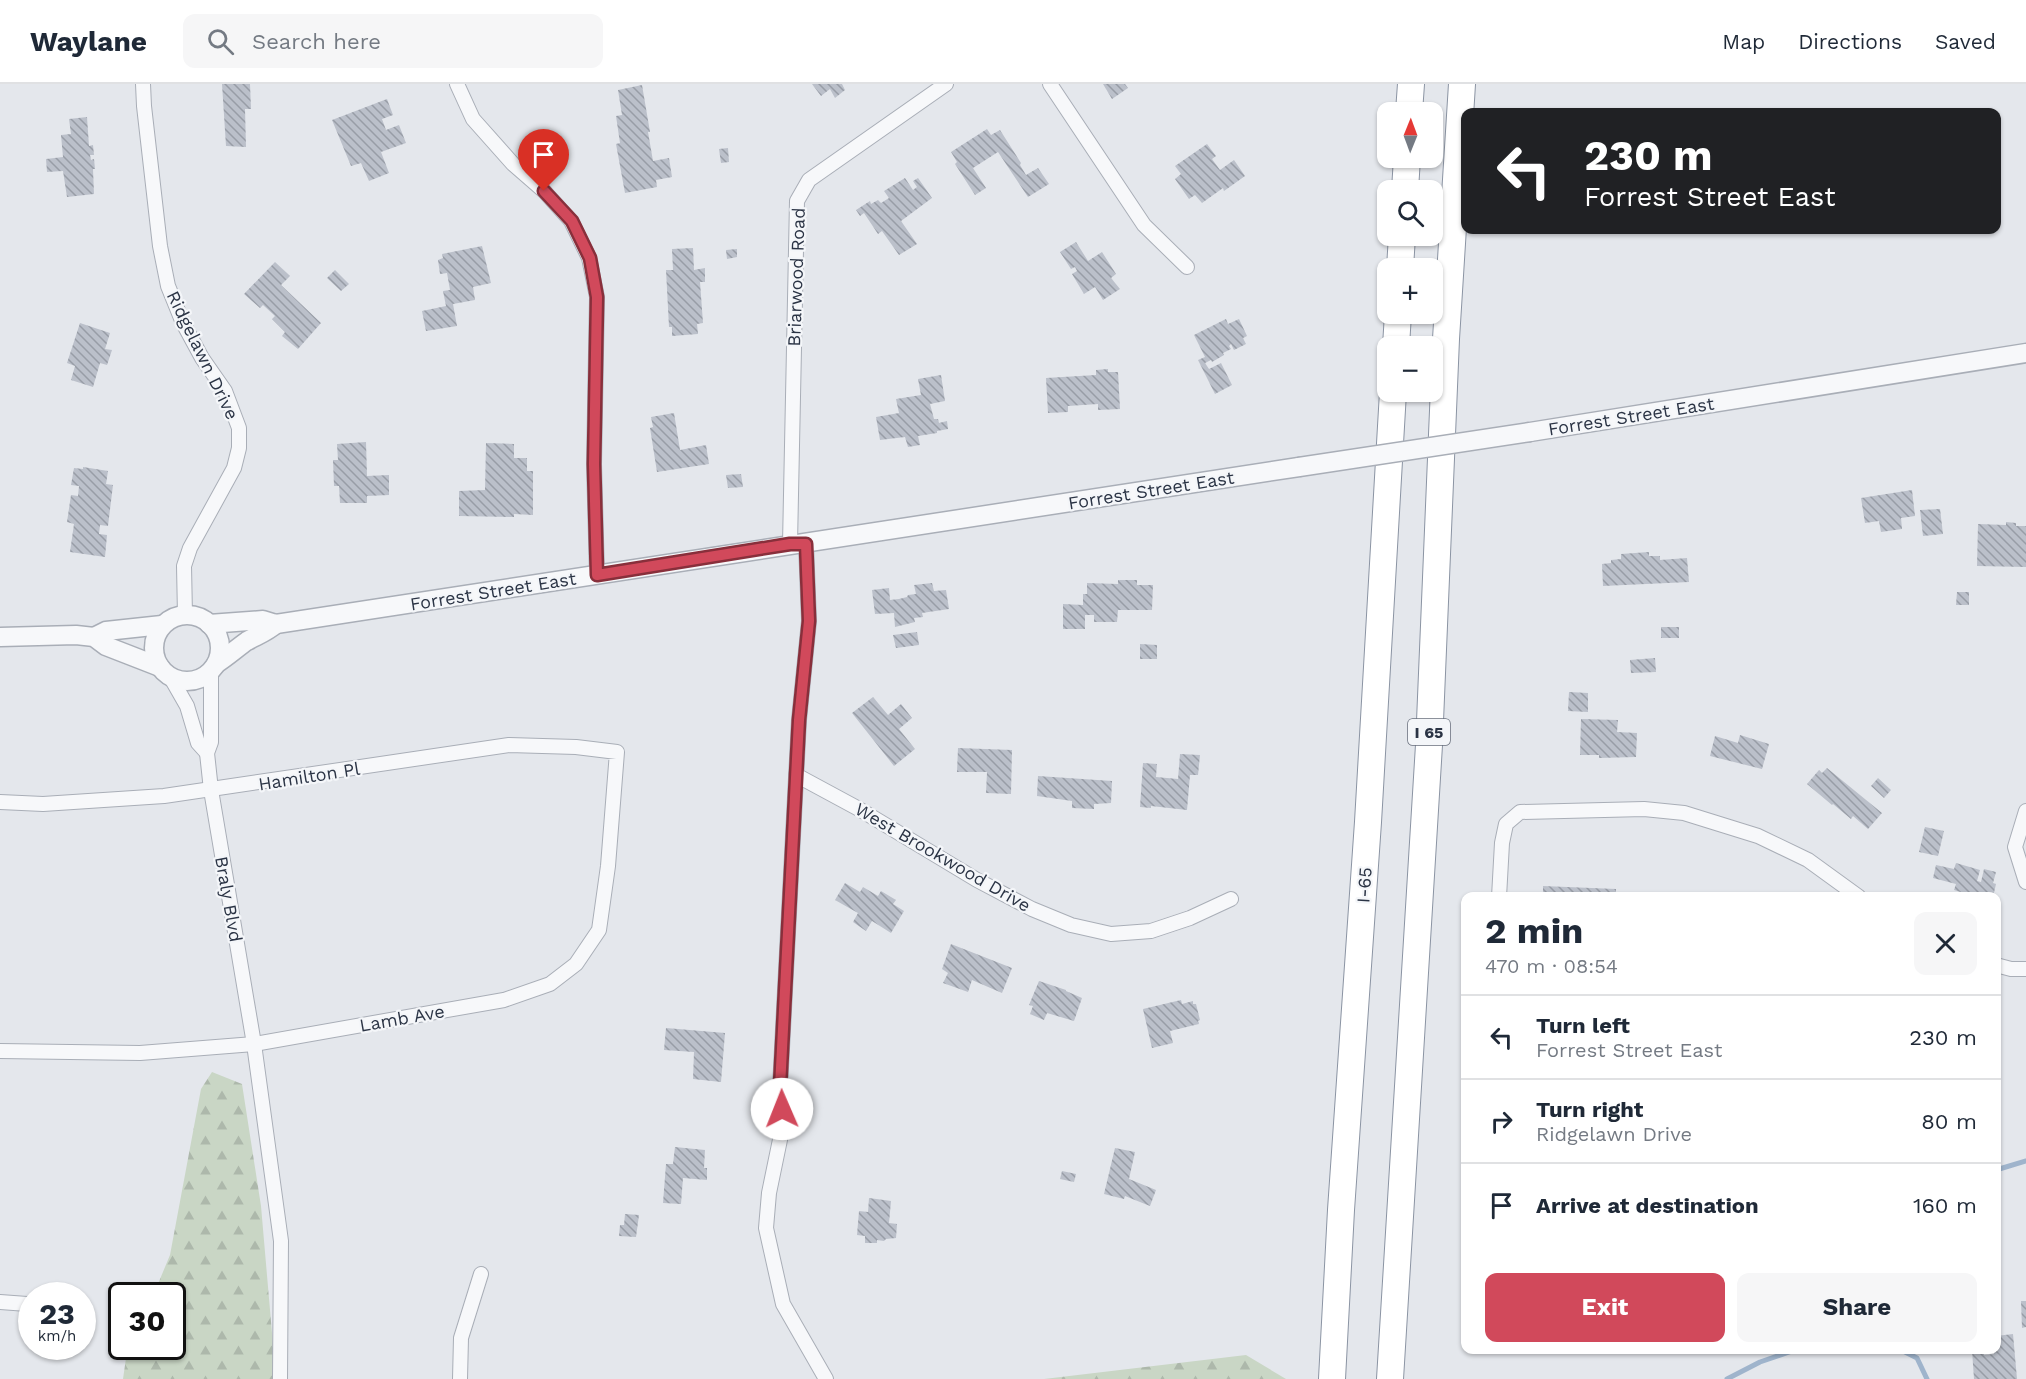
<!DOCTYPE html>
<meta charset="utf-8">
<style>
body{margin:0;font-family:"Work Sans",sans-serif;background:#f6f6f7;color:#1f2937;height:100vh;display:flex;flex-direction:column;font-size:22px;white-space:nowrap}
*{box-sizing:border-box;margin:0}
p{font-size:20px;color:#747a83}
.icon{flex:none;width:33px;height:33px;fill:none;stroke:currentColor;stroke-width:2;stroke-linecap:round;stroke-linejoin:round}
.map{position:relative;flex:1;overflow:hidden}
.details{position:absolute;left:1461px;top:808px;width:540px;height:462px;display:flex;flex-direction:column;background:#fff;border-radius:12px;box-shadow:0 2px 4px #0004}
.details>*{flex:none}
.hud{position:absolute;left:1461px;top:24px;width:540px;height:126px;border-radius:12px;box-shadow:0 2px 4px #0004;background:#202124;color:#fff;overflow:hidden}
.needle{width:39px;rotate:1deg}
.tools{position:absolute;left:1377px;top:18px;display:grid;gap:12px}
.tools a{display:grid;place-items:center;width:66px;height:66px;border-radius:12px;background:#fff;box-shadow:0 2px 4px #0004;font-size:30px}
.speed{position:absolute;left:18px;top:1198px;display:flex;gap:12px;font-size:30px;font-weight:700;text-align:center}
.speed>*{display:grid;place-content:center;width:78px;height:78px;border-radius:50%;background:#fff;box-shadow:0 2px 4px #0004;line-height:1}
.speed small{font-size:15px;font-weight:400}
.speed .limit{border:3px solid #111;border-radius:9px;background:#fff;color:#111}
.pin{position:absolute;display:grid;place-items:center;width:51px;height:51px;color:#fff;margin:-62px -26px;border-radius:50% 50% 50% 0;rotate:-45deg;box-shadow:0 0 6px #0007}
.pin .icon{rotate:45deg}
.me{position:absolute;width:66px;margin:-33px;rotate:359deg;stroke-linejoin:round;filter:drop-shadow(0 0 4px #0008)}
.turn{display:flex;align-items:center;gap:21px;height:126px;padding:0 24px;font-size:27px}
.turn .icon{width:78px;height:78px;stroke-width:2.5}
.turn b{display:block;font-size:42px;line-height:51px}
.round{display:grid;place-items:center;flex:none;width:63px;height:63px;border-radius:12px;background:#f6f6f7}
.overview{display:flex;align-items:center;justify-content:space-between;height:102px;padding:0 24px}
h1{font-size:36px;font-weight:700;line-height:45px}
.action{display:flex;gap:12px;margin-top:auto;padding:12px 24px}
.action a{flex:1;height:69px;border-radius:12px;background:#d1495b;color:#fff;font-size:24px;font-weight:700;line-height:69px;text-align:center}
.action a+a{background:#f6f6f7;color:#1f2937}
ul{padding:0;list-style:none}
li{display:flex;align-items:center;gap:18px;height:84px;padding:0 24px;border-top:2px solid #e0e1e3}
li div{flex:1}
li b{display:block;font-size:22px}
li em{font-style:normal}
header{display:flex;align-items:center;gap:36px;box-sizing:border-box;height:84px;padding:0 30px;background:#fff;border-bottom:2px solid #e0e1e3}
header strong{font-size:28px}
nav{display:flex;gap:33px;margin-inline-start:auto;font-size:21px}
.search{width:420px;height:54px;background:#f6f6f7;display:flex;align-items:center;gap:15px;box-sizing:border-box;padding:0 21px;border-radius:12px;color:#747a83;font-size:22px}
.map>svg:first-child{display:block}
.forest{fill:url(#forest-firs)}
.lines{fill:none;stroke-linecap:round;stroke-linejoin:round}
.stream{stroke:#9fb4cc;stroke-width:5}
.building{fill:url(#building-back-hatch)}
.minor-casing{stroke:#a9aeb7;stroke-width:16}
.tertiary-casing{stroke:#a9aeb7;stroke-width:21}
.motorway-casing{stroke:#8b94a3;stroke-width:28}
.minor{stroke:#f7f8fa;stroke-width:14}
.tertiary{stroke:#f7f8fa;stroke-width:18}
.motorway{stroke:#fff;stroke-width:26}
.tertiary-bridge-casing{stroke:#a9aeb7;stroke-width:21;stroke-linecap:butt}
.tertiary-bridge{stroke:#f7f8fa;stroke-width:18}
.route-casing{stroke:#882f3b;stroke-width:15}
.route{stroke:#d1495b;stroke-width:10}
.labels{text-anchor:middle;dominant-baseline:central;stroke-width:4.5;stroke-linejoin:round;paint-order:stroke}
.shield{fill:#f4f6f9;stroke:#676e7b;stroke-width:1.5}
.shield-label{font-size:16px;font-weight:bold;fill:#2b3445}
.street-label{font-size:18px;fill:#2b3445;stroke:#f4f6f9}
</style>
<header>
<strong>Waylane</strong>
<div class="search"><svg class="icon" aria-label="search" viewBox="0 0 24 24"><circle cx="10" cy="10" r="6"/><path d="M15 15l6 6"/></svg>Search here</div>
<nav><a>Map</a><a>Directions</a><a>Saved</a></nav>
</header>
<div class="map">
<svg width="2026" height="1295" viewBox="0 0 2026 1295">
<defs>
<pattern id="forest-firs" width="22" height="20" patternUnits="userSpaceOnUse" patternTransform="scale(1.5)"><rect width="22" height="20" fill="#c9d6c5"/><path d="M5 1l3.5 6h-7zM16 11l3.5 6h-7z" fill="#adb8ab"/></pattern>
<pattern id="building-back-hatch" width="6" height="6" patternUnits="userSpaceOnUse" patternTransform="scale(1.5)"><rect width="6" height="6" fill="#bbc0ca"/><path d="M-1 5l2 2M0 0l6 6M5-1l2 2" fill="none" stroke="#989da6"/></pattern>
</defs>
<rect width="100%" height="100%" fill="#e4e7ec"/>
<g class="forest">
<polygon points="212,988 242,1000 261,1122 274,1272 273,1295 123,1295 126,1274 131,1263 172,1263 172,1212 153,1212 170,1171 201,1005"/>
<polygon points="1246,1271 1286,1295 1044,1295"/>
</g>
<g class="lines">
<g class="stream">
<polyline points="1996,1086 2026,1077"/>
<polyline points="1901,1266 1917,1274 1927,1295"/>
<polyline points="1727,1295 1760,1278 1795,1266"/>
</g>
</g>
<g class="building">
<polygon points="222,0 250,0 251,25 245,25 246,63 226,62"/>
<polygon points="812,0 842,0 845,6 835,14 830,5 821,12"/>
<polygon points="1103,0 1125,0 1128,4 1112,15"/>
<polygon points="642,1 650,48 648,48 653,77 669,74 672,93 656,96 657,103 625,109 616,60 620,59 616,32 622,31 618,6"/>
<polygon points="387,15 393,31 382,35 386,46 399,41 406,59 381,68 389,89 369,97 361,79 351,82 332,36"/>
<polygon points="87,33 89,62 93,61 94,71 90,71 91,76 94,75 95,85 93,85 94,110 67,113 63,87 47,88 46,75 63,73 61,51 71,50 69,35"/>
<polygon points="987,45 991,51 1000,46 1021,79 1020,81 1026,91 1038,84 1049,100 1028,113 998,68 973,84 986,104 975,111 955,80 957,78 951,68"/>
<polygon points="1207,60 1216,72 1212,75 1220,86 1234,76 1245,92 1224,107 1223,104 1202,119 1195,111 1189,115 1175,95 1181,90 1175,82"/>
<polygon points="728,64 729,78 721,79 719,65"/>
<polygon points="905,94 913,106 917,103 913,97 918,94 932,114 901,137 917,160 899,171 882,147 878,150 864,129 860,132 856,126 870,117 871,120 878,116 881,119 889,114 884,107"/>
<polygon points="1076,158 1088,177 1102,168 1116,190 1111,194 1120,205 1103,216 1095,203 1084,210 1072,190 1077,187 1075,183 1071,185 1060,168"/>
<polygon points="482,162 491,199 473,203 475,216 453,220 457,242 426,247 422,227 446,222 443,207 450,206 447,189 440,190 438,176 443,174 442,170"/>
<polygon points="693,164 694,186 705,184 705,198 700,198 703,239 697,240 698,250 672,252 672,243 669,243 666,186 673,186 672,165"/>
<polygon points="737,165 737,173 727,175 726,166"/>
<polygon points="275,178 290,192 281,201 321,239 298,265 282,252 285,248 272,235 275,232 263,221 260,224 244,210"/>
<polygon points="335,186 349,200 341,207 327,194"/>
<polygon points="1226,235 1228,240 1239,235 1247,252 1243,254 1246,260 1234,266 1231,260 1229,262 1231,265 1223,269 1224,271 1212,278 1211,276 1205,279 1209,285 1221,279 1232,301 1215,310 1198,276 1205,273 1194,251"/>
<polygon points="80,239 110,249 105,265 112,266 107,281 100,279 93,303 71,296 75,282 67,279"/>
<polygon points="1108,285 1108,288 1118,288 1120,325 1098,326 1098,320 1068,322 1068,328 1048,329 1046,294 1096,291 1096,286"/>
<polygon points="941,291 945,317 930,320 934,335 938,335 939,339 947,337 948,345 937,347 937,349 918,352 920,361 908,363 905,353 880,356 876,333 899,329 896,315 921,311 918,295"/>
<polygon points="674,329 680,366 706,361 709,380 657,388 650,344 653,343 651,333"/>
<polygon points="366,358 367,392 389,391 389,411 367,412 367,419 340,419 339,402 334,402 333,376 338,376 337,360"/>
<polygon points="486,359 514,360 514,374 527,374 527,387 533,387 533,431 514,430 514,433 459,432 459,407 485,406"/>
<polygon points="83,383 108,387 106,400 113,401 108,442 100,441 99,450 107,451 105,473 70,468 74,440 67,438 71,411 78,412 79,402 71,401 74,384 83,385"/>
<polygon points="741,390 743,403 728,404 726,391"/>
<polygon points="1912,406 1915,432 1901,434 1902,445 1881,448 1879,437 1865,439 1861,414"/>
<polygon points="1940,425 1943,450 1923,452 1920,426"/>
<polygon points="2006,438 2016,439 2016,442 2026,442 2026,483 1977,482 1978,440 2006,441"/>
<polygon points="1649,468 1649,472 1660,472 1660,476 1687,474 1689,498 1603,502 1602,480 1611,479 1611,476 1621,475 1621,470"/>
<polygon points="1118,496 1137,496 1137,501 1153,501 1152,526 1118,526 1117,538 1094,538 1094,531 1085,531 1085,545 1063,545 1063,520 1083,521 1083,510 1087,510 1087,499 1118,500"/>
<polygon points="932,499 934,507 946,506 949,525 922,529 923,533 914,534 915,538 895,543 894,529 875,530 872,506 889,504 890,516 899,515 907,513 908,511 916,510 914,501"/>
<polygon points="1957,508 1969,508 1969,521 1956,521"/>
<rect x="1661" y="543" width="18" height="11"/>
<polygon points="917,548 919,561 896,564 893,551"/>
<polygon points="1140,560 1157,561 1157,575 1140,575"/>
<polygon points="1655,574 1656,588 1631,589 1630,576"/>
<polygon points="1569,608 1588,609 1588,628 1568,627"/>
<polygon points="873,613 888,631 901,620 912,634 899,645 915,665 894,682 852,629"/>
<polygon points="1581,635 1618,636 1617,648 1637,649 1636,673 1599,674 1599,671 1580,671"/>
<polygon points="1740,651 1769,660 1762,685 1710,672 1715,652 1738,659"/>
<polygon points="958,664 1012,666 1011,710 986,709 987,688 957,688"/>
<polygon points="1180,670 1200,671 1198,691 1190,691 1187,726 1151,722 1151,724 1140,723 1143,679 1157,680 1156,693 1178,695"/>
<polygon points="1827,684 1882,729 1868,745 1853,732 1851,735 1833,720 1832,721 1807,700 1819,686 1822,689"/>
<polygon points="1038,692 1112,697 1111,719 1094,720 1094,725 1072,724 1072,717 1037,712"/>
<polygon points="1878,694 1891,706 1884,714 1871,702"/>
<polygon points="1925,743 1944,747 1938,772 1919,768"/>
<polygon points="1956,779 1980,786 1977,797 1981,798 1984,785 1996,788 1993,799 1996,800 1993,813 1971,808 1970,811 1954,806 1956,800 1933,794 1936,781 1954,785"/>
<polygon points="845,799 860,808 863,803 878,812 881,807 896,816 893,820 904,827 891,849 872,837 866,847 853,838 858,829 835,816"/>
<polygon points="1543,802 1616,805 1616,813 1543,813"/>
<polygon points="951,860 1012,884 1002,909 972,896 968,908 943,899 948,889 942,885"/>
<polygon points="1039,897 1066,906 1066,907 1082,914 1074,937 1047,929 1044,936 1030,930 1033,922 1029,921"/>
<polygon points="1181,916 1182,920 1193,917 1193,920 1196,920 1200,936 1198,937 1199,940 1170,947 1173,959 1152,964 1143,925"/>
<polygon points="666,944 725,949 721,998 693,995 694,968 664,966"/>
<polygon points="675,1063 705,1066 704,1084 707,1084 707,1096 683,1094 681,1120 663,1119 666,1080 673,1080"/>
<polygon points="1115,1064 1135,1068 1129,1095 1156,1106 1150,1122 1125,1112 1124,1115 1104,1110"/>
<polygon points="1062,1087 1076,1090 1074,1098 1060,1095"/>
<polygon points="869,1114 891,1117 889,1139 897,1140 896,1154 886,1155 884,1157 877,1156 877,1159 865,1159 865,1152 857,1151 859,1127 868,1128"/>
<polygon points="625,1130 639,1131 636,1153 619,1152 620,1141 624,1141"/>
<polygon points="2021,1217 2026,1217 2026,1243 2022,1244"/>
<polygon points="2013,1250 2017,1295 1974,1295 1972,1266 1984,1266 1984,1271 1994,1270 1994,1266 1996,1266 1996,1252"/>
</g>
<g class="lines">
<defs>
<g id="minor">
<polyline points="143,0 144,22 160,162 168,202 183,239 202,274 225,307 239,344 239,364 234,384 190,464 184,482 185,531"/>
<polyline points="457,0 473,35 513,80 544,107 571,137 589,174 597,213 594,380 597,491"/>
<polyline points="1050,0 1144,141 1187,183"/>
<polyline points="790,460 797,117 809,96 946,0"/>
<polyline points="806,460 809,537 799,636 780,1003 782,1046 769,1109 766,1144 783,1220 826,1295"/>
<polyline points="211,587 211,658 207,669 211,706 254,960 281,1157 280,1295"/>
<polyline points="171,594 187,622 198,659 207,669"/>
<polyline points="796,691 859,725 977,796 1032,825 1071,841 1111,850 1151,847 1190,834 1231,815"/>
<polyline points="0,718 43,720 164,712 509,661 576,663 617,668 608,782 599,846 576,880 550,900 504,916 254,960 140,969 0,967"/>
<polyline points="2026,727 2015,763 2026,798"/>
<polyline points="1499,813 1502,759 1506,740 1520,728 1644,725 1684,729 1758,752 1808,776 1859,813"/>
<polyline points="1996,881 2011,885 2026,885"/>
<polyline points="0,1218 27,1220"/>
<polyline points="460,1295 461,1254 481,1190"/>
</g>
<g id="tertiary">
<polyline points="1530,348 2026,269"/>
<circle cx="187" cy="564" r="33"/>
<polyline points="209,540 263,536 276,540 1299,383"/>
<polyline points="0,553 76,551 94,553 106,562 160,583"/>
<polyline points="94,553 106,547 162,541"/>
<path d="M216,580c11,-7 21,-16 31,-23 11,-6 20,-9 29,-17"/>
</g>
<g id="motorway">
<polyline points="1409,28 1411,0"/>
<polyline points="1405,106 1407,74"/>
<polyline points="1400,184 1402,152"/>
<polyline points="1396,262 1398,230"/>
<polyline points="1332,1295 1341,1126 1368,738 1393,308"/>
<polyline points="1390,1295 1429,661 1446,255 1462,0"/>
</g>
</defs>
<use href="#minor" class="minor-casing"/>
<use href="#tertiary" class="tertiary-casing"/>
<use href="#motorway" class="motorway-casing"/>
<use href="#minor" class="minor"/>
<use href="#tertiary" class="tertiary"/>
<use href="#motorway" class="motorway"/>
<defs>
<polyline id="tertiary-bridge" points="1299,383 1530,348"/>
</defs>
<use href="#tertiary-bridge" class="tertiary-bridge-casing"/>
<use href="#tertiary-bridge" class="tertiary-bridge"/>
</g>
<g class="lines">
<defs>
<polyline id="route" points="544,107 572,137 590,174 597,213 594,380 597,491 790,460 806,460 809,537 799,636 780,1003 782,1025"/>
</defs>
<use href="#route" class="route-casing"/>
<use href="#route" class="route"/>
</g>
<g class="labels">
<rect class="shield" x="1408" y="635" width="42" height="26" rx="4.5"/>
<g class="shield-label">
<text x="1429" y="648">I 65</text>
</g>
<g class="street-label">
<text transform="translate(796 193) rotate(-88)">Briarwood Road</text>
<text transform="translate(203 271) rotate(64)">Ridgelawn Drive</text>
<text transform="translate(1631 332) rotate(-9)">Forrest Street East</text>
<text transform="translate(1151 406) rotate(-9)">Forrest Street East</text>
<text transform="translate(493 507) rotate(-9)">Forrest Street East</text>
<text transform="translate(309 692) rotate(-9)">Hamilton Pl</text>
<text transform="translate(943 773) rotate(30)">West Brookwood Drive</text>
<text transform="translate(1364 801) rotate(-86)">I-65</text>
<text transform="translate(229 815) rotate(80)">Braly Blvd</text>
<text transform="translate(402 934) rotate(-10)">Lamb Ave</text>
</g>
</g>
</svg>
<div class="tools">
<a><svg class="needle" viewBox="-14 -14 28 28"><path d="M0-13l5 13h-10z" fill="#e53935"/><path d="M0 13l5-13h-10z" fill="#747a83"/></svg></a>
<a><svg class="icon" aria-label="search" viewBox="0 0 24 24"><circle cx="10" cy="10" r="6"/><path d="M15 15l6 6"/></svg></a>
<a>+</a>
<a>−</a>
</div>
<div class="speed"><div>23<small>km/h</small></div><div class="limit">30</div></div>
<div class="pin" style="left:544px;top:107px;background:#d93025"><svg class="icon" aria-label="arrive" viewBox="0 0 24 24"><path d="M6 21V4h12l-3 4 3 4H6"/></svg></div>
<svg class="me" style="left:782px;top:1025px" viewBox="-20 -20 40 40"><circle r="19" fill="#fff"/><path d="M0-13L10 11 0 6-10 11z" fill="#d1495b"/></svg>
<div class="hud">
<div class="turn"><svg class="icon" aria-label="left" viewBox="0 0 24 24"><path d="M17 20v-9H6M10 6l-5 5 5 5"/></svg><div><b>230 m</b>Forrest Street East</div></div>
</div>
<section class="details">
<div class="overview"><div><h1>2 min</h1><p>470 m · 08:54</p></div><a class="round"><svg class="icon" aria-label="close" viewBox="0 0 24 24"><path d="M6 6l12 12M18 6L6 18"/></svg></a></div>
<ul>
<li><svg class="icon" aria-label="left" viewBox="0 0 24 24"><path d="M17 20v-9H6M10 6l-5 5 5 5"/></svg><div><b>Turn left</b><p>Forrest Street East</p></div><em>230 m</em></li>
<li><svg class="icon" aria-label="right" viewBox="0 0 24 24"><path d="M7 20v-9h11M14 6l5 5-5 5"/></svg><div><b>Turn right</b><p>Ridgelawn Drive</p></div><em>80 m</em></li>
<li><svg class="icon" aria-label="arrive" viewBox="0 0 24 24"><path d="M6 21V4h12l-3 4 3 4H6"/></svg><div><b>Arrive at destination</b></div><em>160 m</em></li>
</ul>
<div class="action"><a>Exit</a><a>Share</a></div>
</section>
</div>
